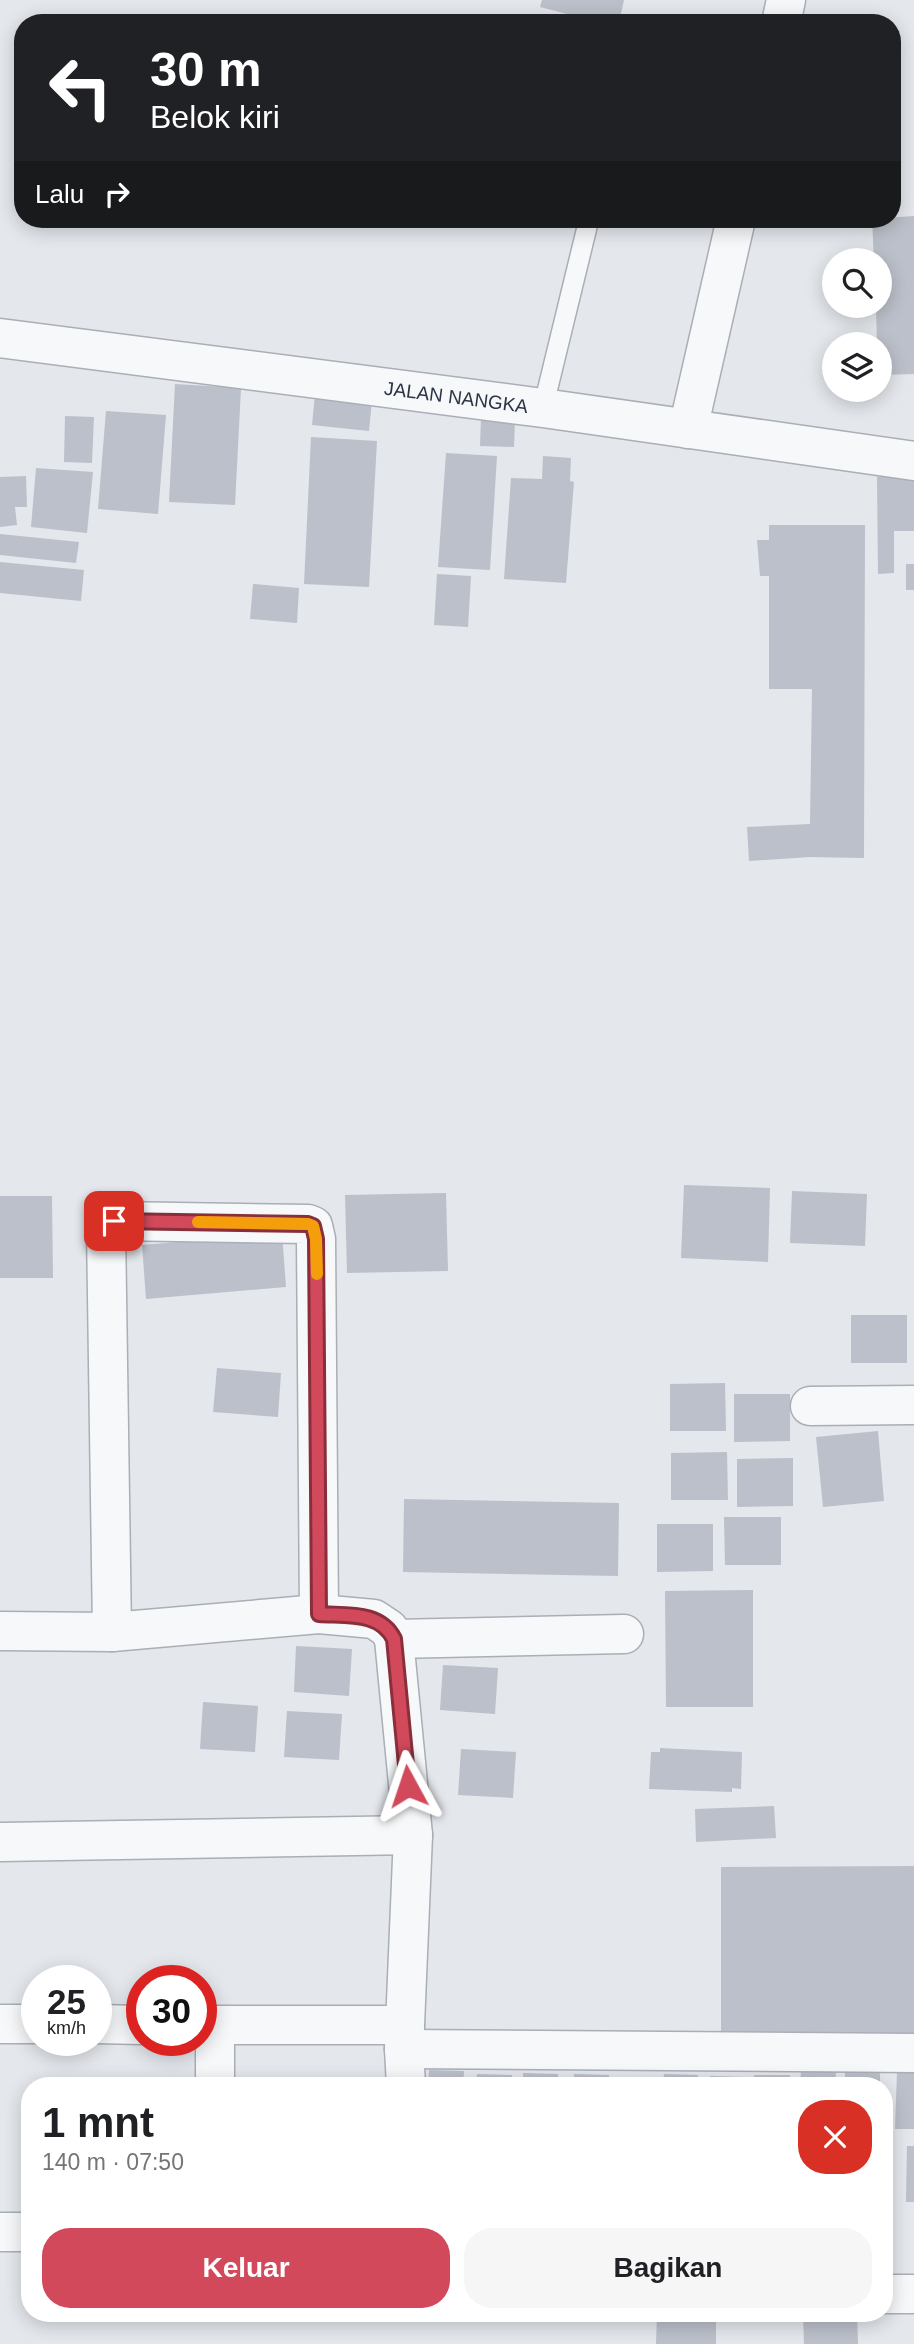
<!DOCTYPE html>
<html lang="id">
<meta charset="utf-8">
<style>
body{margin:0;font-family:Arial,sans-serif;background:#f6f6f6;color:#202124;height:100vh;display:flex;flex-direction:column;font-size:26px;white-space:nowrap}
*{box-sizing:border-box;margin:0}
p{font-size:23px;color:#757577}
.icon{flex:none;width:38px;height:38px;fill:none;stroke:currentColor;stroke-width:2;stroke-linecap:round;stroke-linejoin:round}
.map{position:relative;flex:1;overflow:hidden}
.side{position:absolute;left:21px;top:2077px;width:872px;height:245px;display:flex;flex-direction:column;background:#fff;border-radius:28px;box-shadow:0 4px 18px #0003}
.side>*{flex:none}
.hud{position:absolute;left:14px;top:14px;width:887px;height:214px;border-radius:28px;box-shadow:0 4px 18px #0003;background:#202124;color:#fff;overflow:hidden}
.controls{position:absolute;left:822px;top:248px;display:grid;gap:14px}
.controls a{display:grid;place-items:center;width:70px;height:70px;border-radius:50%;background:#fff;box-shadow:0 4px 18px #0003;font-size:35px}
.speed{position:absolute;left:21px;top:1965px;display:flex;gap:14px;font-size:35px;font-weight:700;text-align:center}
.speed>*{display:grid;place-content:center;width:91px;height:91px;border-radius:50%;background:#fff;box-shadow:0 4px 18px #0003;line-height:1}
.speed small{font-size:18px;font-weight:400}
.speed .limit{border:10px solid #d22;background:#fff;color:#111}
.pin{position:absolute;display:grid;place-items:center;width:60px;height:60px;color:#fff;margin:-30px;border-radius:14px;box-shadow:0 4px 10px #0006}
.me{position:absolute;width:77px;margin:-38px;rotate:355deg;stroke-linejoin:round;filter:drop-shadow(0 0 5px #0008)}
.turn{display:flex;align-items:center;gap:24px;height:147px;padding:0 21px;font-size:32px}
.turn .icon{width:91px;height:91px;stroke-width:2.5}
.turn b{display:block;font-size:49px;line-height:60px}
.then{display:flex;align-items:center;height:66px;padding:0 21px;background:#0003;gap:14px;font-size:26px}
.round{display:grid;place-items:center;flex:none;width:74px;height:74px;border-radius:28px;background:#f6f6f6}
.summary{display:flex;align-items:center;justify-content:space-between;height:119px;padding:0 21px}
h1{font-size:42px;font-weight:600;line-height:52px}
.primary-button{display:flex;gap:14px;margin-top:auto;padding:14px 21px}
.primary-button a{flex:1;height:80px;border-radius:28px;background:#d1495b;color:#fff;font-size:28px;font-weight:600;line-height:80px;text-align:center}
.primary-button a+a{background:#f6f6f6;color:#202124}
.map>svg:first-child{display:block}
.building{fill:#bbc0ca}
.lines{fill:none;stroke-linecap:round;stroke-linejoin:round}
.service-casing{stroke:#a9aeb7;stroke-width:22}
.minor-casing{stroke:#a9aeb7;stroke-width:41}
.service{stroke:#f7f8fa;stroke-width:19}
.minor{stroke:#f7f8fa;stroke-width:38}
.route-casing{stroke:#882f3b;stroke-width:18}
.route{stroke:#d1495b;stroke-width:12}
.slow{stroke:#f59e0b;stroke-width:12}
.labels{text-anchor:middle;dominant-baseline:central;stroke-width:5;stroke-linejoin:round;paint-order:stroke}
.street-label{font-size:19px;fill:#2b3445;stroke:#f4f6f9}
</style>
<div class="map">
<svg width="914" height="2344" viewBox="0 0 914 2344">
<rect width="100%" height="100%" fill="#e4e7ec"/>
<g class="building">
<polygon points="542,0 624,0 619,23 602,23 540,7"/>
<polygon points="914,216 914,374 880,375 880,345 877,345 876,306 880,306 880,261 874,261 872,219"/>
<polygon points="175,384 241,388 235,505 169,502"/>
<polygon points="316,384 373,390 369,431 312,425"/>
<polygon points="106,411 166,415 158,514 98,509"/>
<polygon points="65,416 94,417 92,463 64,462"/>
<polygon points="481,418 515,420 514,447 480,446"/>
<polygon points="311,437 377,441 369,587 304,584"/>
<polygon points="446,453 497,456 490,570 438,567"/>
<polygon points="543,456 571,458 570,481 574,482 566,583 504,579 511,478 542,479"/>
<polygon points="36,468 93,472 87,533 31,527"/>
<polygon points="26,476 27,507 15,507 17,525 0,527 0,477"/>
<polygon points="914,476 914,531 894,531 894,573 878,574 877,477"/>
<polygon points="769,525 865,525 864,858 810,857 749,861 747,827 810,824 812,689 769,689 769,576 760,576 757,540 769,540"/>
<polygon points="0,534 79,542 76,563 0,555"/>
<polygon points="0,562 84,570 81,601 0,593"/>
<rect x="906" y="564" width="8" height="26"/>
<polygon points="437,574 471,576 468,627 434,625"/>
<polygon points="253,584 299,588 297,623 250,619"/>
<polygon points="684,1185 770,1188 768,1262 681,1258"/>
<polygon points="792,1191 867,1194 865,1246 790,1243"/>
<polygon points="446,1193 448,1271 347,1273 345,1195"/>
<polygon points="0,1196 52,1196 53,1278 0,1278"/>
<polygon points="282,1233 286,1287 146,1299 142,1245"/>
<rect x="851" y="1315" width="56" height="48"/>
<polygon points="217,1368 281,1373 278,1417 213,1412"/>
<polygon points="725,1383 726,1431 670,1431 670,1384"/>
<polygon points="734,1394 790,1394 790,1441 734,1442"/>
<polygon points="878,1431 884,1501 823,1507 816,1437"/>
<polygon points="727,1452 728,1500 671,1500 671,1453"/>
<polygon points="793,1458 793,1506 737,1507 737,1459"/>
<polygon points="404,1499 619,1503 618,1576 403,1572"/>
<polygon points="724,1517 781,1517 781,1565 725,1565"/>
<polygon points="657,1524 713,1524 713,1571 657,1572"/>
<polygon points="753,1590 753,1707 666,1707 665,1591"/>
<polygon points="296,1646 352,1649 349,1696 294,1692"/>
<polygon points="443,1665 498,1668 495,1714 440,1710"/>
<polygon points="203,1702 258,1706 255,1752 200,1749"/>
<polygon points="287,1711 342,1714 339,1760 284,1757"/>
<polygon points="660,1748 742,1752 741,1789 732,1788 732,1792 649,1789 651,1752 660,1752"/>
<polygon points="461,1749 516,1752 513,1798 458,1795"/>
<polygon points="774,1806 776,1838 696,1842 695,1809"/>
<polygon points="914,1866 914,2044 721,2045 721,1867"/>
<polygon points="429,2070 464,2071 463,2086 428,2086"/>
<polygon points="801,2071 836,2072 835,2086 800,2086"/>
<polygon points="845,2072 880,2073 880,2086 845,2086"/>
<polygon points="897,2072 914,2073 914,2129 895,2129"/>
<polygon points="523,2073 558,2074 558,2086 523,2086"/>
<polygon points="477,2074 512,2075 511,2086 476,2086"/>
<polygon points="574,2074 609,2075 609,2086 574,2086"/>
<polygon points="664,2074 698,2075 698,2086 663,2086"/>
<polygon points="754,2075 790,2075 789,2086 754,2086"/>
<polygon points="710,2076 745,2077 745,2086 710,2086"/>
<rect x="619" y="2077" width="35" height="9"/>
<polygon points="907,2146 914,2146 914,2202 906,2202"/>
<polygon points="884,2148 889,2149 888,2205 884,2205"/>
<polygon points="803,2314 857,2314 858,2344 804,2344"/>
<polygon points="657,2315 716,2316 716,2344 656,2344"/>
</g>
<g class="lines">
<defs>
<polyline id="service" points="543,408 589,219"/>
<g id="minor">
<polyline points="781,23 786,0"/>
<path id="s1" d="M0,338l543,70 371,53"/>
<polyline points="688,429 736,219"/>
<polyline points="810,1406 914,1405"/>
<polyline points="0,1631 112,1632 319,1614 374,1619 389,1629 394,1639 413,1835 404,2049 406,2086"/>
<polyline points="112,1632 106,1228 114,1221 308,1224 313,1226 316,1239 319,1614"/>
<polyline points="394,1639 624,1634"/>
<polyline points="0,1842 413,1835"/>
<polyline points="0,2024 37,2024"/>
<polyline points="96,2024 142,2025"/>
<polyline points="201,2025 405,2025"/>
<polyline points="404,2049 914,2053"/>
<polyline points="215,2086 215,2025"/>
<polyline points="0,2232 30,2232"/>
<polyline points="884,2294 914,2294"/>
</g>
</defs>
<use href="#service" class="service-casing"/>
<use href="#minor" class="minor-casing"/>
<use href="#service" class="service"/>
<use href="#minor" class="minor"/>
</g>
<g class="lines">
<defs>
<path id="route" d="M114,1221l194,3 5,2 3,13 3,375c28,2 61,-3 75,25l14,147"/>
</defs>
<use href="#route" class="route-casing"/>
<use href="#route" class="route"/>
<polyline class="slow" points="198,1222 308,1224 313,1226 316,1239 317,1274"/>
</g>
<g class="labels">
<g class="street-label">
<text stroke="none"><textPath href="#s1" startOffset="460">JALAN NANGKA</textPath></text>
</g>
</g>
</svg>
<div class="controls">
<a><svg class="icon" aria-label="search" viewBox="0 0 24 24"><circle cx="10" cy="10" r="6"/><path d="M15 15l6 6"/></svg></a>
<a><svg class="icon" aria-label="layers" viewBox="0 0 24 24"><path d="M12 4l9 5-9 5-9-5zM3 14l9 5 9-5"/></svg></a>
</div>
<div class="speed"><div>25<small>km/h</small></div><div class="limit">30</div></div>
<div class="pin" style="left:114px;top:1221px;background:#d93025"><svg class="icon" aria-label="arrive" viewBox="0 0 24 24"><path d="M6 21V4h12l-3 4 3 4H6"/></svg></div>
<svg class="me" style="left:408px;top:1786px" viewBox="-20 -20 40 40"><path d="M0-17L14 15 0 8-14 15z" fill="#d1495b" stroke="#fff" stroke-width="4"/></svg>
<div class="hud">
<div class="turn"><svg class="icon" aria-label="left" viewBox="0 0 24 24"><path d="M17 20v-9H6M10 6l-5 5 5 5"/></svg><div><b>30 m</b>Belok kiri</div></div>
<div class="then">Lalu<svg class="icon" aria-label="right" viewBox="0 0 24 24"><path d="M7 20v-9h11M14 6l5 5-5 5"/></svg></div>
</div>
<section class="side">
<div class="summary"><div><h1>1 mnt</h1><p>140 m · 07:50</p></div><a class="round" style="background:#d93025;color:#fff"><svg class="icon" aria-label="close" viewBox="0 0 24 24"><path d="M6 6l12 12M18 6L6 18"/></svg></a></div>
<div class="primary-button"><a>Keluar</a><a>Bagikan</a></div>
</section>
</div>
